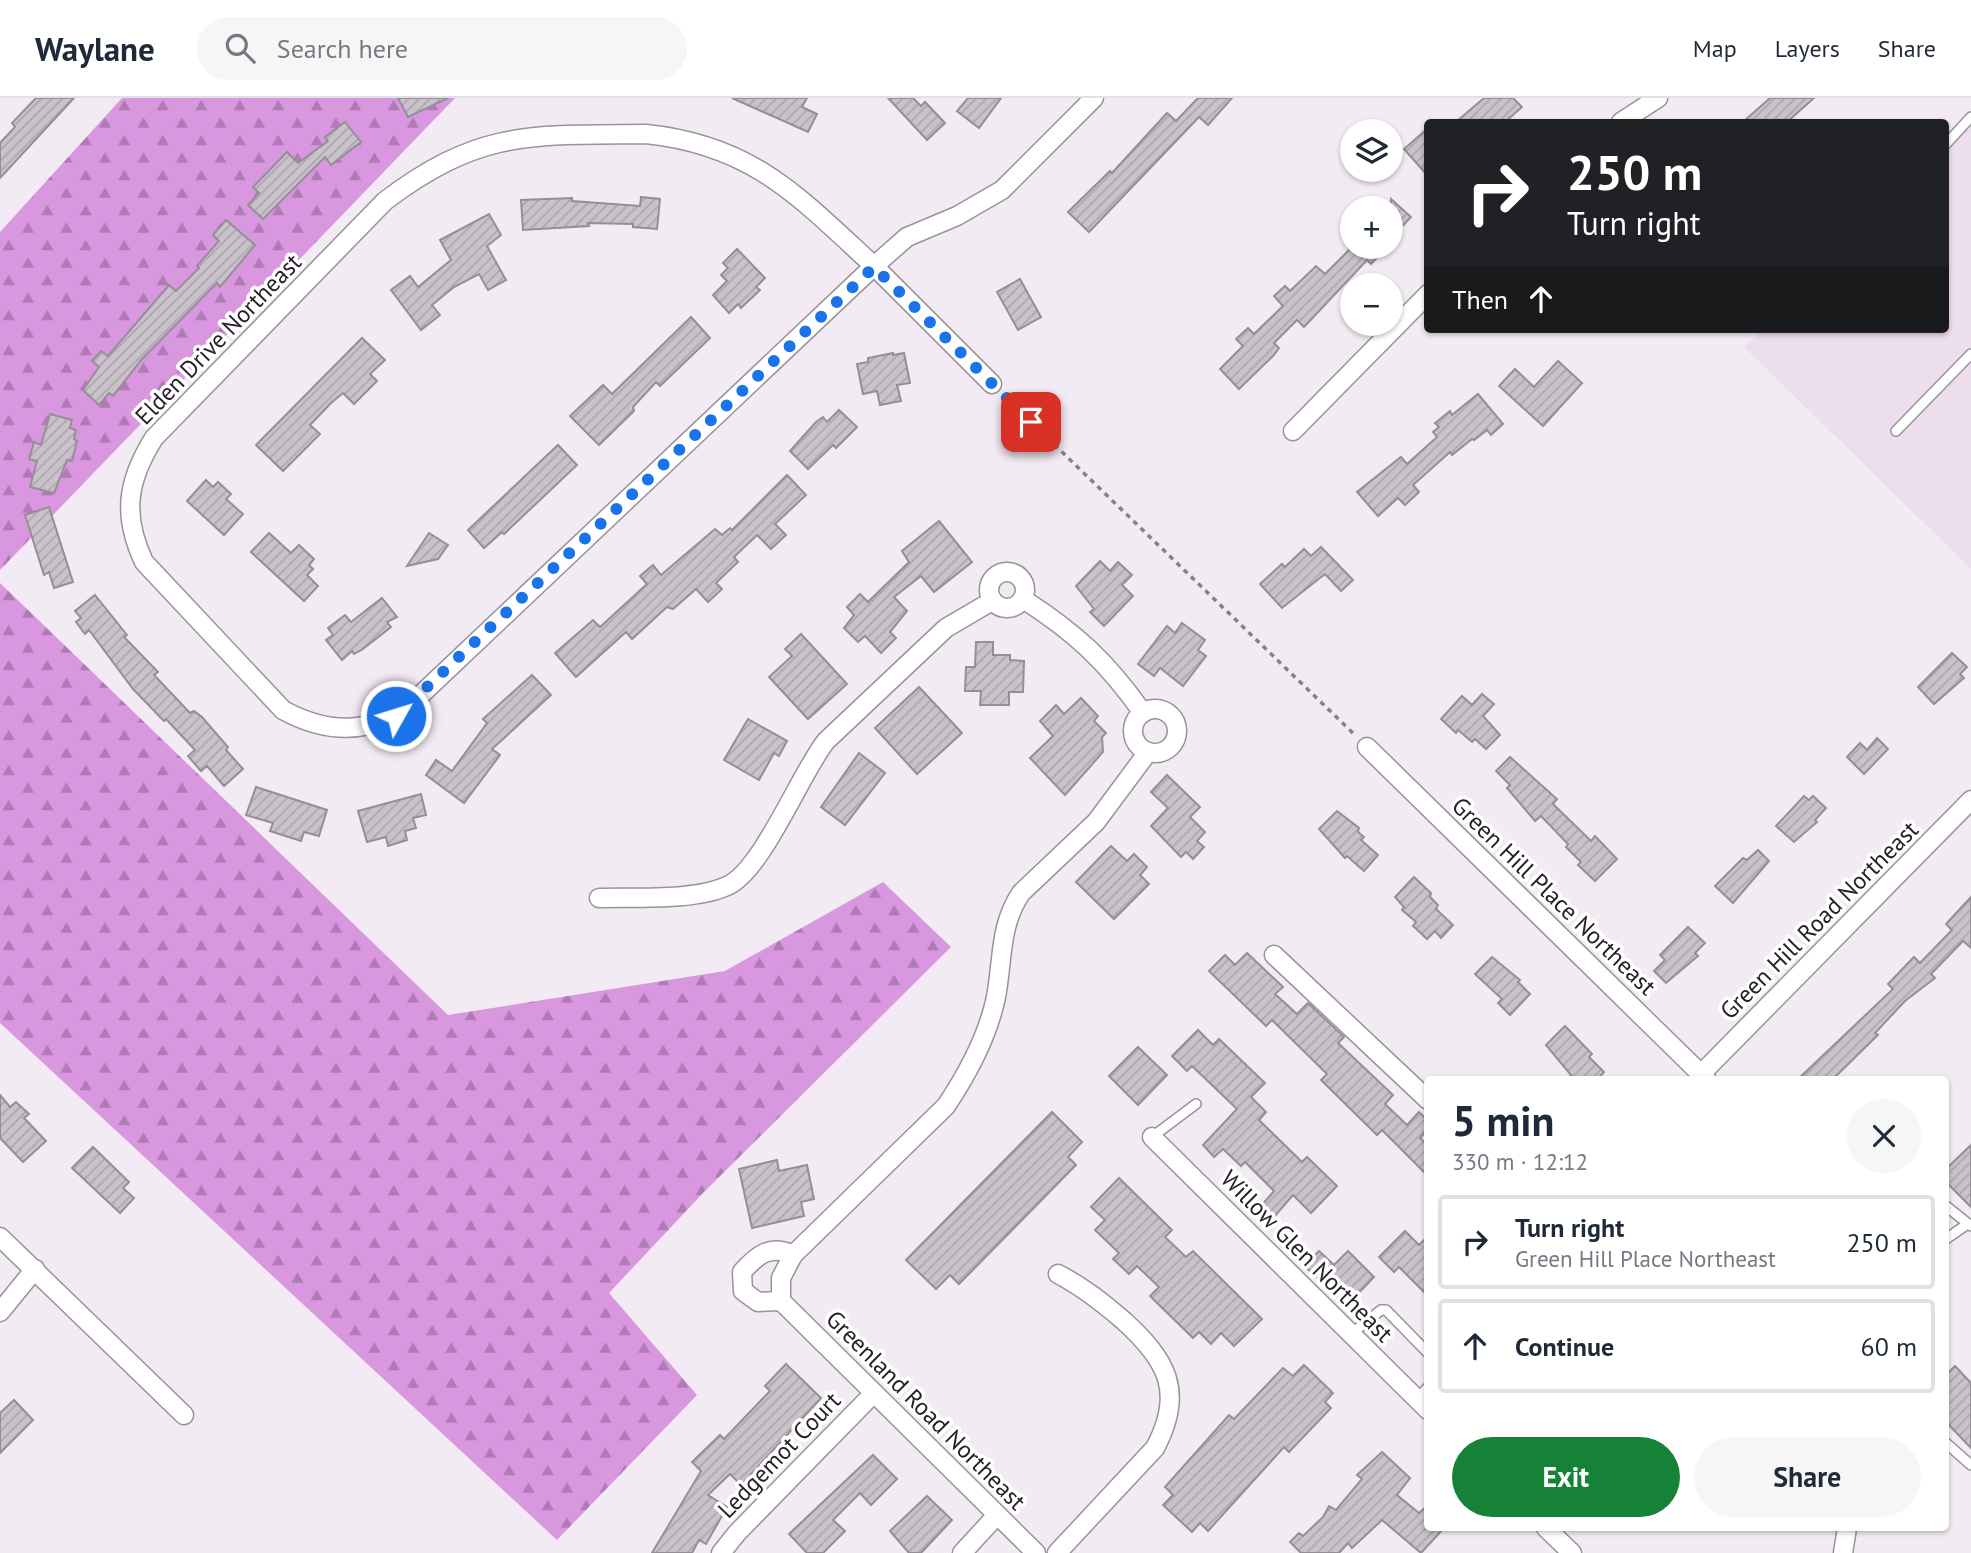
<!DOCTYPE html>
<meta charset="utf-8">
<style>
body{margin:0;font-family:"PT Sans",sans-serif;background:#f6f6f7;color:#1f2937;height:100vh;display:flex;flex-direction:column;font-size:26px;white-space:nowrap}
*{box-sizing:border-box;margin:0}
p{font-size:23px;color:#747a83}
.icon{flex:none;width:38px;height:38px;fill:none;stroke:currentColor;stroke-width:2;stroke-linecap:round;stroke-linejoin:round}
.map{position:relative;flex:1;overflow:hidden}
.details{position:absolute;left:1424px;top:978px;width:525px;height:455px;display:flex;flex-direction:column;background:#fff;border-radius:7px;box-shadow:0 2px 5px #0004}
.details>*{flex:none}
.top-card{position:absolute;left:1424px;top:21px;width:525px;height:214px;border-radius:7px;box-shadow:0 2px 5px #0004;background:#202124;color:#fff;overflow:hidden}
.controls{position:absolute;left:1340px;top:21px;display:grid;gap:14px}
.controls a{display:grid;place-items:center;width:63px;height:63px;border-radius:50%;background:#fff;box-shadow:0 2px 5px #0004;font-size:35px}
.pin{position:absolute;display:grid;place-items:center;width:60px;height:60px;color:#fff;margin:-30px;border-radius:14px;box-shadow:0 4px 10px #0006}
.me{position:absolute;width:77px;margin:-38px;rotate:51deg;stroke-linejoin:round;filter:drop-shadow(0 0 5px #0008)}
.turn{display:flex;align-items:center;gap:24px;height:147px;padding:0 28px;font-size:32px}
.turn .icon{width:91px;height:91px;stroke-width:2.5}
.turn b{display:block;font-size:49px;line-height:60px}
.then{display:flex;align-items:center;height:66px;padding:0 28px;background:#0003;gap:14px;font-size:26px}
.round{display:grid;place-items:center;flex:none;width:74px;height:74px;border-radius:37px;background:#f6f6f7}
.headline{display:flex;align-items:center;justify-content:space-between;height:119px;padding:0 28px}
h1{font-size:42px;font-weight:700;line-height:52px}
.action{display:flex;gap:14px;margin-top:auto;padding:14px 28px}
.action a{flex:1;height:80px;border-radius:42px;background:#168238;color:#fff;font-size:28px;font-weight:700;line-height:80px;text-align:center}
.action a+a{background:#f6f6f7;color:#1f2937}
ul{padding:0;list-style:none}
li{display:flex;align-items:center;gap:21px;height:94px;margin:0 14px 10px;padding:0 14px;border:4px solid #e0e1e3;border-radius:7px}
li div{flex:1}
li b{display:block;font-size:26px}
li em{font-style:normal}
header{display:flex;align-items:center;gap:42px;box-sizing:border-box;height:98px;padding:0 35px;background:#fff;border-bottom:2px solid #e0e1e3}
header strong{font-size:33px}
nav{display:flex;gap:38px;margin-inline-start:auto;font-size:24px}
.search{width:490px;height:63px;background:#f6f6f7;display:flex;align-items:center;gap:18px;box-sizing:border-box;padding:0 24px;border-radius:38px;color:#747a83;font-size:26px}
.map>svg:first-child{display:block}
.built{fill:#ecdeed}
.forest{fill:url(#forest-firs)}
.building{fill:url(#building-hatch);stroke:#968e97;stroke-width:2}
.lines{fill:none;stroke-linecap:round;stroke-linejoin:round}
.service-casing{stroke:#99929a;stroke-width:12}
.minor-casing{stroke:#99929a;stroke-width:21}
.path{stroke:#878187;stroke-width:3.5;stroke-dasharray:5 5;stroke-linecap:butt}
.service{stroke:#fff;stroke-width:9}
.minor{stroke:#fff;stroke-width:18}
.route{stroke:#1a73e8;stroke-width:12;stroke-dasharray:0 21.6}
.labels{text-anchor:middle;dominant-baseline:central;stroke-width:7;stroke-linejoin:round;paint-order:stroke}
.street-label{font-size:24px;fill:#252225;stroke:#fff}
</style>
<header>
<strong>Waylane</strong>
<div class="search"><svg class="icon" aria-label="search" viewBox="0 0 24 24"><circle cx="10" cy="10" r="6"/><path d="M15 15l6 6"/></svg>Search here</div>
<nav><a>Map</a><a>Layers</a><a>Share</a></nav>
</header>
<div class="map">
<svg width="1971" height="1455" viewBox="0 0 1971 1455">
<defs>
<pattern id="forest-firs" width="22" height="20" patternUnits="userSpaceOnUse" patternTransform="scale(1.75)"><rect width="22" height="20" fill="#d997e0"/><path d="M5 1l3.5 6h-7zM16 11l3.5 6h-7z" fill="#b07bb5"/></pattern>
<pattern id="building-hatch" width="6" height="6" patternUnits="userSpaceOnUse" patternTransform="scale(1.75)"><rect width="6" height="6" fill="#cac2ca"/><path d="M-1 1l2-2M0 6l6-6M5 7l2-2" fill="none" stroke="#ada6ad"/></pattern>
</defs>
<rect width="100%" height="100%" fill="#f3ebf3"/>
<polygon class="built" points="1971,17 1971,471 1744,249 1762,231 1946,231 1946,43"/>
<g class="forest">
<polygon points="122,0 455,0 0,472 0,134"/>
<polygon points="0,485 448,917 725,873 883,784 951,849 704,1094 609,1195 697,1297 557,1442 0,925"/>
</g>
<g class="building">
<polygon points="36,0 74,0 0,80 0,45 15,29 12,25"/>
<polygon points="398,0 448,0 408,19"/>
<polygon points="732,0 807,0 802,9 817,16 808,34"/>
<polygon points="888,0 913,0 921,8 925,4 945,25 927,42"/>
<polygon points="968,0 1001,0 979,30 957,13"/>
<polygon points="1198,0 1232,0 1208,27 1199,19 1089,134 1068,114 1110,73 1112,75 1167,15 1176,23"/>
<polygon points="1484,0 1513,0 1522,9 1505,24 1456,24"/>
<polygon points="1770,0 1814,0 1787,24 1743,24"/>
<polygon points="345,24 361,44 331,67 325,59 263,121 248,107 259,95 253,89 287,54 298,65 328,43 325,39"/>
<polygon points="1428,30 1428,78 1404,51"/>
<polygon points="641,99 660,101 657,131 633,129 633,126 588,125 589,128 523,132 521,102 572,100 572,103 640,108"/>
<polygon points="1391,101 1411,119 1391,140"/>
<polygon points="489,116 501,137 487,148 506,182 488,192 479,176 454,189 432,207 440,217 421,232 391,192 410,178 418,189 451,162 440,142"/>
<polygon points="226,122 255,147 220,189 217,185 142,261 113,298 109,295 99,307 83,292 99,269 92,263 101,253 108,258 169,187 176,193 199,170 197,168 219,143 213,137"/>
<polygon points="1352,149 1387,149 1371,166 1367,162 1304,229 1297,222 1274,245 1279,250 1273,258 1239,291 1220,271 1243,248 1236,241 1248,230 1254,236 1283,208 1274,198 1285,188 1290,193 1316,168 1325,176"/>
<polygon points="737,151 765,180 756,189 760,192 741,210 738,206 729,215 713,197 727,183 721,177 728,170 723,165"/>
<polygon points="1020,181 1041,219 1018,232 997,194"/>
<polygon points="691,219 710,240 660,288 656,284 633,309 634,313 599,347 570,318 603,287 612,296"/>
<polygon points="362,240 385,262 370,276 377,283 354,306 343,295 331,305 310,327 320,336 283,373 256,347"/>
<polygon points="893,255 893,257 904,255 910,285 897,287 901,303 880,307 877,293 863,296 857,266 868,264 868,260"/>
<polygon points="1558,263 1582,285 1543,328 1499,288 1515,271 1534,289"/>
<polygon points="1478,296 1503,326 1491,337 1487,332 1474,342 1472,341 1452,357 1450,354 1413,387 1419,394 1405,407 1398,400 1378,418 1357,394 1401,359 1407,366 1437,339 1433,334 1439,329 1435,325 1450,313 1452,317"/>
<polygon points="839,312 857,329 836,350 833,347 808,371 790,353 816,324 823,319 827,324"/>
<polygon points="50,316 72,322 70,330 76,332 74,341 77,343 72,363 67,362 54,395 30,389 37,363 29,361 34,344 41,347"/>
<polygon points="558,347 577,367 504,436 502,434 484,450 468,432"/>
<polygon points="787,377 806,397 775,426 786,437 771,451 757,437 734,459 738,464 716,485 722,491 708,504 696,491 673,511 667,509 632,541 626,534 576,579 555,555 593,522 600,529 647,486 640,478 653,467 661,477 715,431 722,437 730,430 732,432"/>
<polygon points="206,382 213,389 218,384 231,396 226,401 243,416 224,437 187,403"/>
<polygon points="49,409 73,484 54,490 49,474 44,477 25,417"/>
<polygon points="939,423 972,464 934,494 921,478 894,499 907,513 890,534 896,540 881,555 865,538 858,544 844,530 854,517 847,509 860,496 868,504 909,464 902,453"/>
<polygon points="269,435 291,455 299,447 314,461 309,467 313,471 307,477 318,488 304,503 251,454"/>
<polygon points="429,435 448,447 438,461 407,468"/>
<polygon points="1321,449 1353,482 1341,493 1325,476 1282,510 1260,486 1282,466 1285,469 1304,451 1311,458"/>
<polygon points="1100,463 1110,473 1118,464 1132,477 1122,487 1133,498 1104,528 1090,514 1094,511 1076,488"/>
<polygon points="95,497 127,537 124,539 158,574 154,577 190,615 194,613 202,619 228,649 226,652 243,671 224,688 207,668 201,673 188,658 195,652 166,621 164,623 133,591 89,532 85,536 76,524 81,520 75,513"/>
<polygon points="382,500 397,519 387,524 391,529 363,551 354,556 352,553 342,562 326,542 333,537 328,530 345,517 351,524"/>
<polygon points="1182,525 1205,542 1198,552 1206,558 1183,588 1160,570 1154,578 1138,566 1167,528 1175,535"/>
<polygon points="801,536 847,586 808,621 769,579 792,558 785,551"/>
<polygon points="976,544 993,544 993,557 1010,557 1010,562 1024,563 1023,594 1009,594 1009,607 980,607 981,593 965,593 966,569 975,569"/>
<polygon points="1952,555 1967,569 1960,576 1964,580 1934,606 1918,589"/>
<polygon points="532,577 551,597 492,651 500,657 464,705 426,677 436,662 452,673 487,625 483,621"/>
<polygon points="919,589 962,635 917,676 875,630"/>
<polygon points="1482,596 1494,606 1483,618 1500,637 1486,651 1475,641 1472,644 1458,632 1456,635 1441,621 1462,598 1472,607"/>
<polygon points="1081,600 1098,618 1094,623 1106,635 1102,639 1103,654 1065,697 1030,660 1053,638 1040,623 1056,607 1064,616"/>
<polygon points="748,621 787,643 779,658 774,655 759,682 724,662"/>
<polygon points="1877,640 1888,651 1864,676 1847,659 1860,645 1867,652"/>
<polygon points="859,655 885,675 845,727 821,709"/>
<polygon points="1510,659 1557,701 1553,706 1591,743 1595,738 1617,761 1595,783 1578,767 1581,764 1566,749 1568,746 1541,718 1535,723 1507,690 1510,687 1496,673"/>
<polygon points="1167,677 1200,709 1190,719 1205,734 1197,743 1204,749 1193,761 1186,754 1181,759 1151,728 1168,710 1151,694"/>
<polygon points="256,689 327,712 319,738 304,734 301,743 270,733 273,725 246,717"/>
<polygon points="421,696 426,717 413,720 416,730 405,733 407,742 388,748 386,739 367,744 358,713"/>
<polygon points="1804,698 1809,702 1813,698 1826,710 1815,722 1817,724 1794,744 1776,728"/>
<polygon points="1337,713 1359,730 1358,734 1364,739 1361,742 1378,757 1364,773 1347,758 1345,760 1319,731"/>
<polygon points="1111,748 1127,763 1134,756 1147,769 1140,777 1149,786 1114,821 1076,784"/>
<polygon points="1758,752 1769,763 1733,805 1715,788 1743,760 1747,762"/>
<polygon points="1414,779 1431,795 1430,799 1438,807 1436,811 1453,827 1441,840 1435,833 1427,841 1413,828 1416,824 1402,812 1404,809 1395,799"/>
<polygon points="1971,799 1971,850 1963,843 1931,876 1935,880 1905,903 1875,935 1878,937 1832,982 1797,982 1893,891 1888,886 1914,859 1920,865 1952,832 1946,826"/>
<polygon points="1688,829 1705,845 1695,855 1698,858 1666,885 1654,873 1665,862 1660,857"/>
<polygon points="1247,855 1283,889 1275,896 1297,916 1308,905 1344,939 1338,945 1393,997 1385,1006 1407,1027 1419,1014 1428,1023 1428,1031 1420,1040 1428,1048 1428,1078 1382,1032 1377,1037 1321,982 1327,976 1272,922 1266,928 1209,873 1225,857 1235,867"/>
<polygon points="1492,859 1520,882 1518,884 1530,896 1510,917 1498,905 1502,901 1475,876"/>
<polygon points="1565,928 1592,956 1589,959 1604,974 1597,982 1575,982 1546,947"/>
<polygon points="1198,932 1213,947 1219,941 1265,985 1251,999 1266,1014 1259,1022 1302,1064 1307,1059 1337,1088 1311,1115 1293,1097 1274,1119 1261,1108 1274,1093 1245,1064 1241,1068 1223,1051 1214,1059 1203,1047 1237,1011 1192,968 1187,973 1172,958"/>
<polygon points="1138,949 1167,977 1138,1007 1109,978"/>
<polygon points="0,997 10,1009 16,1004 29,1016 24,1020 46,1043 23,1064 0,1040"/>
<polygon points="1052,1014 1082,1044 1068,1059 1076,1067 959,1186 950,1177 936,1191 906,1162"/>
<polygon points="1971,1047 1971,1109 1946,1084 1946,1071"/>
<polygon points="93,1049 129,1084 123,1090 134,1100 120,1115 72,1070"/>
<polygon points="777,1062 779,1073 807,1067 814,1101 801,1104 804,1118 752,1130 739,1071"/>
<polygon points="1119,1080 1172,1132 1165,1139 1186,1159 1193,1153 1262,1221 1234,1248 1221,1235 1211,1246 1199,1234 1193,1240 1150,1198 1159,1189 1137,1168 1129,1176 1113,1161 1119,1155 1095,1132 1105,1122 1091,1109"/>
<polygon points="1405,1133 1419,1147 1428,1138 1428,1198 1399,1169 1394,1174 1379,1159"/>
<polygon points="1319,1153 1334,1167 1348,1153 1374,1179 1348,1206 1304,1168"/>
<polygon points="786,1266 821,1300 741,1387 730,1376 708,1397 727,1409 706,1446 699,1442 692,1455 652,1455 701,1373 692,1364 720,1337 724,1341 770,1293 765,1288"/>
<polygon points="1304,1267 1333,1295 1325,1304 1331,1310 1289,1354 1284,1349 1208,1433 1200,1425 1192,1434 1163,1407 1173,1397 1165,1389 1229,1317 1234,1321 1283,1270 1293,1278"/>
<polygon points="1955,1268 1971,1285 1971,1350 1946,1324 1946,1277"/>
<polygon points="14,1302 33,1322 0,1355 0,1315"/>
<polygon points="1382,1354 1410,1380 1397,1397 1419,1415 1428,1407 1428,1430 1444,1430 1421,1455 1382,1422 1352,1450 1348,1445 1339,1455 1301,1455 1290,1444 1299,1435 1303,1438 1323,1419 1329,1408 1336,1412 1362,1381 1357,1377"/>
<polygon points="873,1357 897,1381 871,1407 860,1395 833,1422 845,1433 823,1455 807,1455 789,1436"/>
<polygon points="927,1398 952,1422 921,1455 909,1455 890,1433"/>
</g>
<g class="lines">
<defs>
<g id="service">
<polyline points="1946,46 1971,19"/>
<polyline points="1896,333 1971,256"/>
<polyline points="1152,1039 1196,1006"/>
<polyline points="1946,1108 1971,1128"/>
<polyline points="1946,1141 1966,1127"/>
<polyline points="1351,1236 1381,1212 1386,1212 1428,1255"/>
<polyline points="1417,1301 1428,1289"/>
<polyline points="1946,1345 1971,1367"/>
</g>
<g id="minor">
<polyline points="1621,24 1658,0"/>
<path d="M646,36c107,11 153,63 228,132l-464,439c-41,30 -83,29 -127,5l-139,-148c-22,-47 -17,-81 10,-124l231,-237c95,-72 147,-66 261,-67z"/>
<polyline points="992,286 874,168 907,139 957,118 1002,92 1094,0"/>
<polyline points="1293,333 1428,196"/>
<circle cx="1007" cy="492" r="18"/>
<path d="M1023,501c53,34 84,63 120,114"/>
<circle cx="1155" cy="633" r="22"/>
<polyline points="1367,649 1707,982"/>
<path d="M599,800c37,-1 95,3 128,-12 35,-15 73,-112 99,-145l120,-113 46,-27"/>
<polyline points="1274,857 1428,1002"/>
<polyline points="1701,976 1971,702"/>
<polyline points="1152,1039 1428,1312"/>
<polyline points="0,1139 184,1317"/>
<path d="M781,1203v-23l12,-23 153,-149c22,-33 42,-70 50,-109 7,-37 3,-71 25,-104l75,-71 52,-70"/>
<polyline points="781,1203 1036,1455"/>
<path d="M781,1203l-23,1 -15,-11 -1,-19c15,-17 28,-28 51,-17"/>
<polyline points="0,1214 35,1171"/>
<polyline points="1546,1430 1572,1455"/>
<polyline points="721,1455 737,1435 874,1295"/>
<polyline points="962,1455 997,1417"/>
<path d="M1057,1455l98,-105c30,-56 12,-88 -31,-127 -22,-19 -41,-34 -66,-47"/>
<polyline points="1843,1455 1847,1430"/>
</g>
</defs>
<use href="#service" class="service-casing"/>
<use href="#minor" class="minor-casing"/>
<polyline class="path" points="1004,298 1356,638"/>
<use href="#service" class="service"/>
<use href="#minor" class="minor"/>
</g>
<g class="lines">
<polyline class="route" points="396,618 874,169 1031,324"/>
</g>
<g class="labels">
<g class="street-label">
<text transform="translate(218 241) rotate(-46)">Elden Drive Northeast</text>
<text transform="translate(1554 798) rotate(44)">Green Hill Place Northeast</text>
<text transform="translate(1819 822) rotate(-45)">Green Hill Road Northeast</text>
<text transform="translate(1307 1158) rotate(45)">Willow Glen Northeast</text>
<text transform="translate(926 1312) rotate(45)">Greenland Road Northeast</text>
<text transform="translate(779 1357) rotate(-46)">Ledgemot Court</text>
</g>
</g>
</svg>
<div class="controls">
<a><svg class="icon" aria-label="layers" viewBox="0 0 24 24"><path d="M12 4l9 5-9 5-9-5zM3 14l9 5 9-5"/></svg></a>
<a>+</a>
<a>−</a>
</div>
<div class="pin" style="left:1031px;top:324px;background:#d93025"><svg class="icon" aria-label="arrive" viewBox="0 0 24 24"><path d="M6 21V4h12l-3 4 3 4H6"/></svg></div>
<svg class="me" style="left:396px;top:618px" viewBox="-20 -20 40 40"><circle r="17" fill="#1a73e8" stroke="#fff" stroke-width="3"/><path d="M0-11L8 9 0 5-8 9z" fill="#fff"/></svg>
<div class="top-card">
<div class="turn"><svg class="icon" aria-label="right" viewBox="0 0 24 24"><path d="M7 20v-9h11M14 6l5 5-5 5"/></svg><div><b>250 m</b>Turn right</div></div>
<div class="then">Then<svg class="icon" aria-label="ahead" viewBox="0 0 24 24"><path d="M12 20V5M6 11l6-6 6 6"/></svg></div>
</div>
<section class="details">
<div class="headline"><div><h1>5 min</h1><p>330 m · 12:12</p></div><a class="round"><svg class="icon" aria-label="close" viewBox="0 0 24 24"><path d="M6 6l12 12M18 6L6 18"/></svg></a></div>
<ul>
<li><svg class="icon" aria-label="right" viewBox="0 0 24 24"><path d="M7 20v-9h11M14 6l5 5-5 5"/></svg><div><b>Turn right</b><p>Green Hill Place Northeast</p></div><em>250 m</em></li>
<li><svg class="icon" aria-label="ahead" viewBox="0 0 24 24"><path d="M12 20V5M6 11l6-6 6 6"/></svg><div><b>Continue</b></div><em>60 m</em></li>
</ul>
<div class="action"><a>Exit</a><a>Share</a></div>
</section>
</div>
